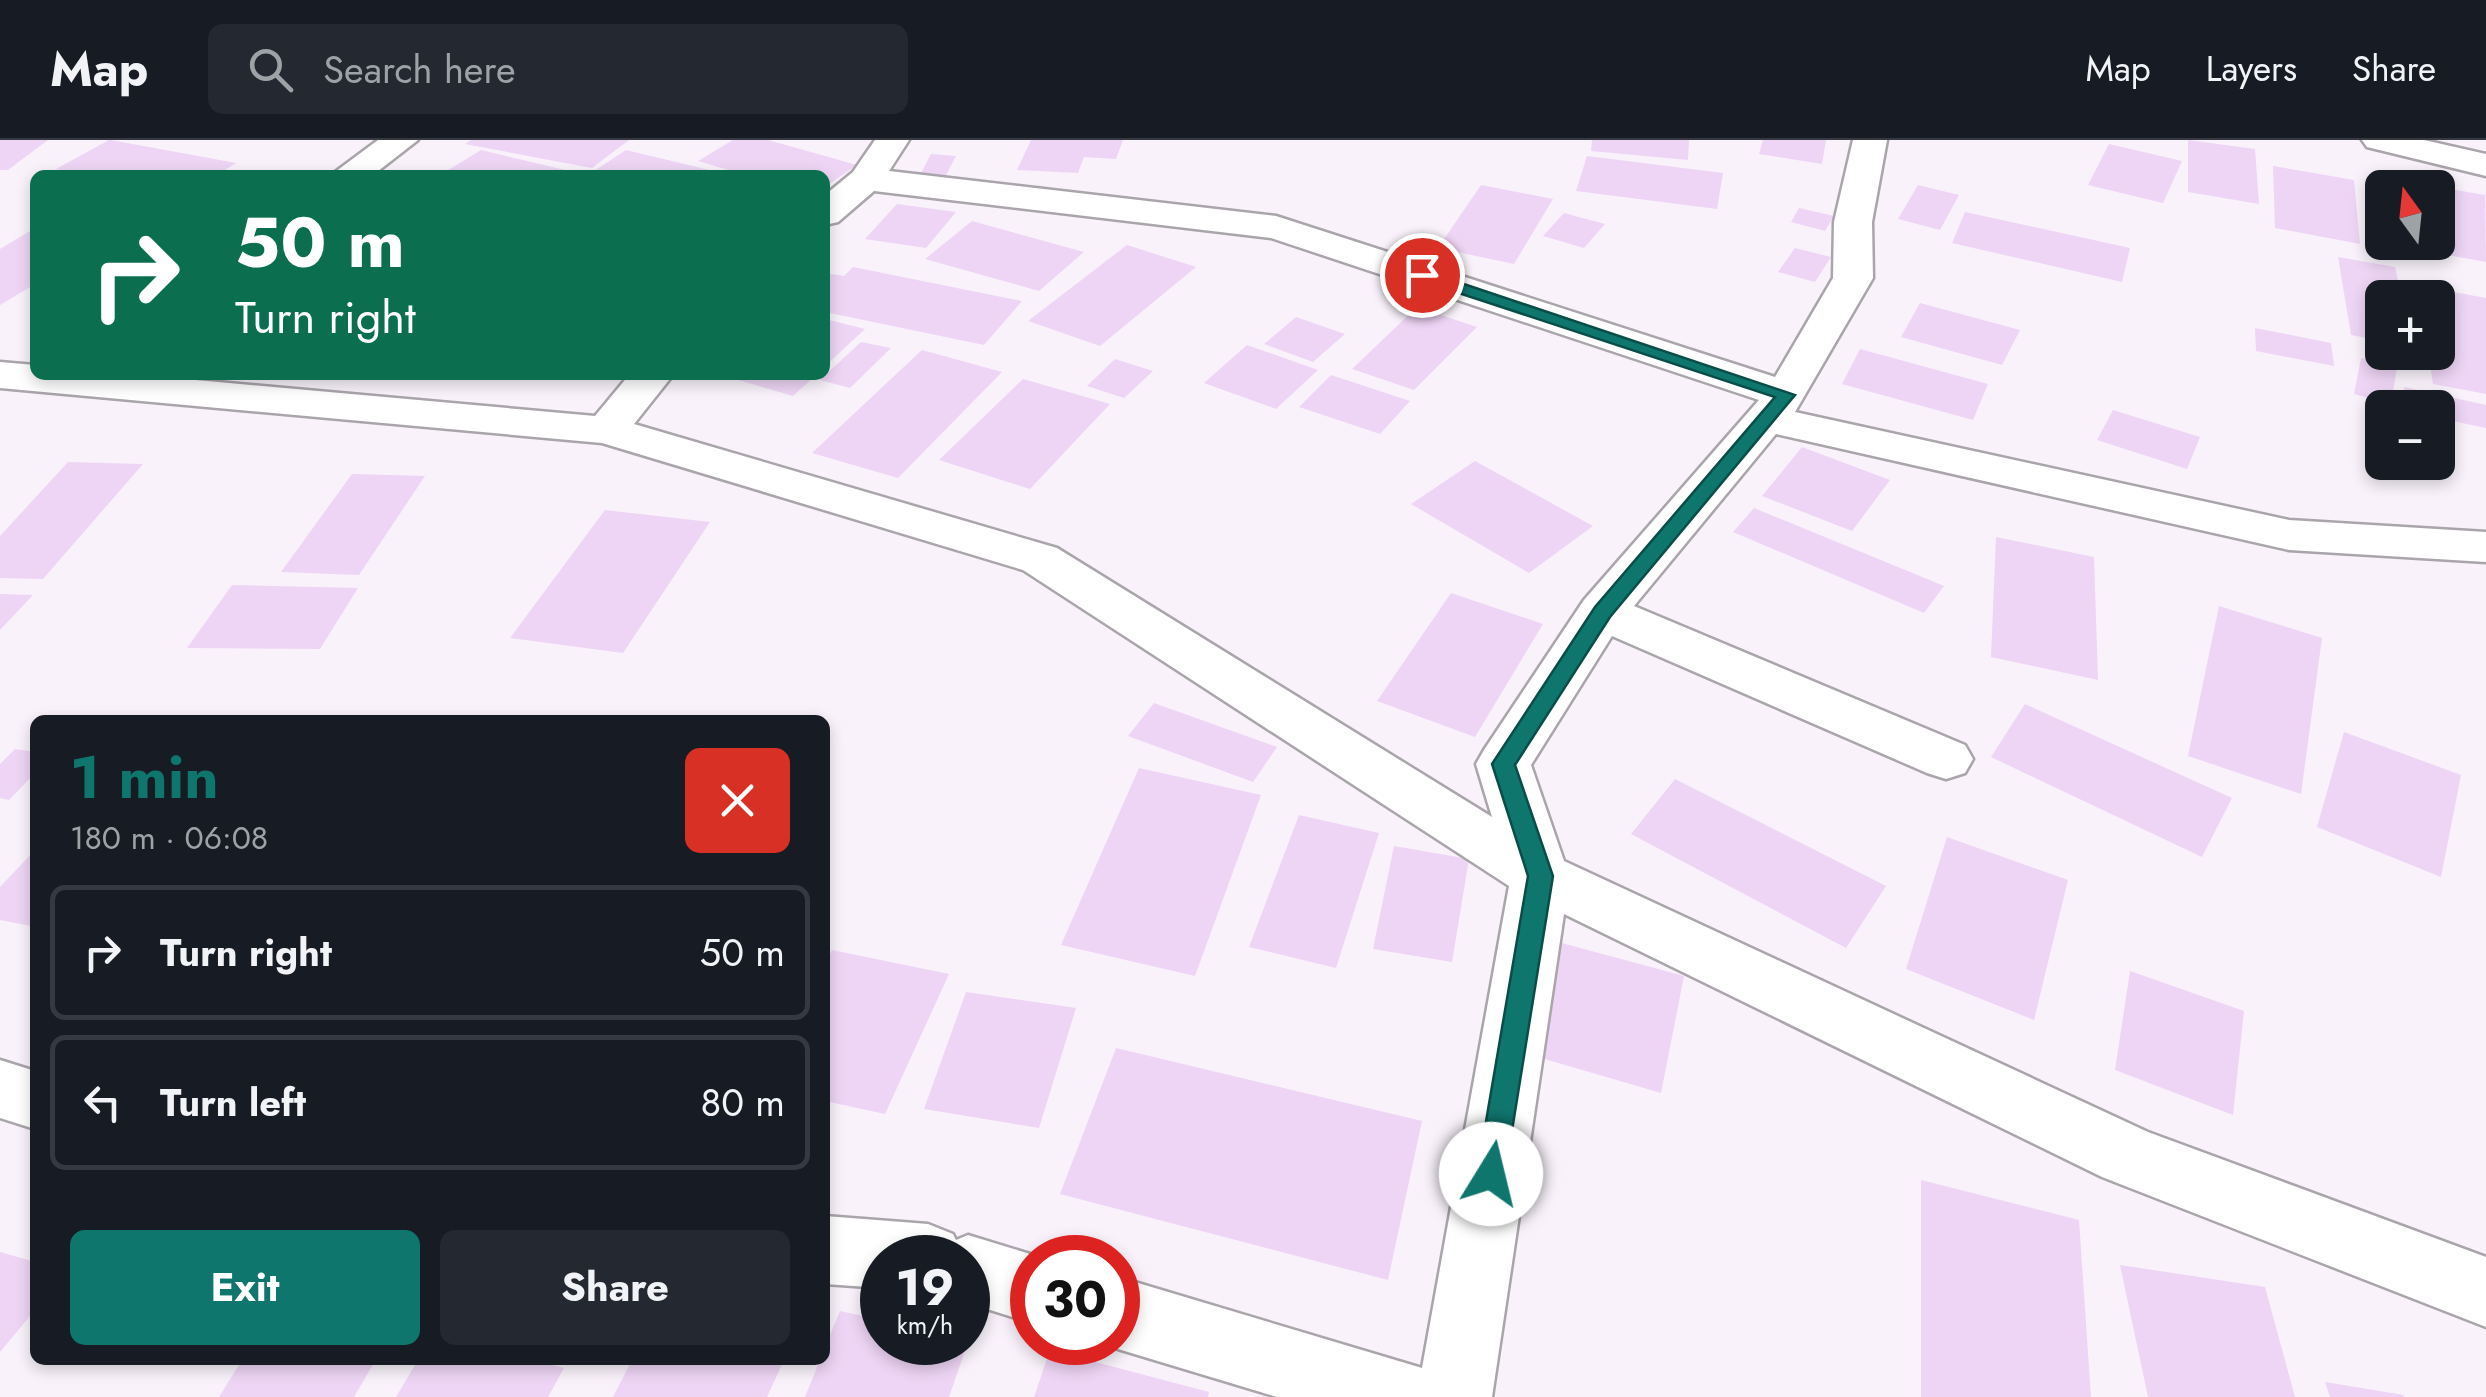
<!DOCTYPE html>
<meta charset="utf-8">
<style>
body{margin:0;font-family:Jost,sans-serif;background:#242831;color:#f1f3f6;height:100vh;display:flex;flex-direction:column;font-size:38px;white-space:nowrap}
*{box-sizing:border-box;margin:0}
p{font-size:32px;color:#9ea1a6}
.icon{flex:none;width:55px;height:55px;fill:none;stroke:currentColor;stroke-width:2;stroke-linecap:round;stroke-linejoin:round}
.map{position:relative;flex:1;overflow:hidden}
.drawer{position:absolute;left:30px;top:575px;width:800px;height:650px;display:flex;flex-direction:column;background:#171b24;border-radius:15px;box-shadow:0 5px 15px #0003}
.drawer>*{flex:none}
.guide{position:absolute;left:30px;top:30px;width:800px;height:210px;border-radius:15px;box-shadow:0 5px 15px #0003;background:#0b6e4f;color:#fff;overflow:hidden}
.needle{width:65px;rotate:345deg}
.tools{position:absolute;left:2365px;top:30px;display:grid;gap:20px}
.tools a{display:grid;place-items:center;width:90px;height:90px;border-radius:15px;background:#171b24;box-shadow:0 5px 15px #0003;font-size:50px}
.speed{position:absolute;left:860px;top:1095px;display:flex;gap:20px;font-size:50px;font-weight:700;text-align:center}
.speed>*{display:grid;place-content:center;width:130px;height:130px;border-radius:50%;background:#171b24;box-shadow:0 5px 15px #0003;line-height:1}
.speed small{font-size:25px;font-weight:400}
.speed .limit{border:15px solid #d22;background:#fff;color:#111}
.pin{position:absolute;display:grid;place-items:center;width:85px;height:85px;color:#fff;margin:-42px;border:5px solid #fff;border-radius:50%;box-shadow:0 2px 10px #0007}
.me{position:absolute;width:110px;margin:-55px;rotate:9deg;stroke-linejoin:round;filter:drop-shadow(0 0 8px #0008)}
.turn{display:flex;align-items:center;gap:35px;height:210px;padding:0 40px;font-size:45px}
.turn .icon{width:130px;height:130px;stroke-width:2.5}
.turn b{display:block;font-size:70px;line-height:85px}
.round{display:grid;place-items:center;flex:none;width:105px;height:105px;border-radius:15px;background:#242831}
.summary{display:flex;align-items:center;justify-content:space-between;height:170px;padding:0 40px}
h1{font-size:60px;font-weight:700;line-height:75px;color:#0f766e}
.action{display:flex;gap:20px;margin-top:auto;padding:20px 40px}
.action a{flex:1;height:115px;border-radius:15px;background:#0f766e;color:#fff;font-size:40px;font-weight:700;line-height:115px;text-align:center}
.action a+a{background:#242831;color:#f1f3f6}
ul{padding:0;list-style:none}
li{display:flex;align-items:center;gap:30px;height:135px;margin:0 20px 15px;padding:0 20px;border:5px solid #363941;border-radius:15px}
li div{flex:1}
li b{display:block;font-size:38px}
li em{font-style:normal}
header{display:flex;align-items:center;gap:60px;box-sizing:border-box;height:140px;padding:0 50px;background:#171b24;border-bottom:2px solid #363941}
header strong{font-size:48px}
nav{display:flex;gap:55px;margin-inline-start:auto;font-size:35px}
.search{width:700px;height:90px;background:#242831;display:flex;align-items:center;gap:25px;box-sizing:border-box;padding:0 35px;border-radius:15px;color:#9ea1a6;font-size:38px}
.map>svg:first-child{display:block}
.building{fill:#eed5f5}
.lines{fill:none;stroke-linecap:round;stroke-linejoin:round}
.minor-casing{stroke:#aaa4ab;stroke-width:5}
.minor{fill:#fff;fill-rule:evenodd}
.route{fill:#0f766e;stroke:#0a4d48;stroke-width:2.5}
</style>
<header>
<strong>Map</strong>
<div class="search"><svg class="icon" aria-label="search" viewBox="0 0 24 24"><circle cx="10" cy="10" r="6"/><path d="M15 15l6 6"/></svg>Search here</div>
<nav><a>Map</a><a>Layers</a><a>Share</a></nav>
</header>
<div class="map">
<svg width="2486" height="1257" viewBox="0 0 2486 1257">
<rect width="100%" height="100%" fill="#f9f2fb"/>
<g class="building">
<polygon points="0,0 48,0 8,30 0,30"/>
<polygon points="109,0 111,0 236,23 217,35 85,35 56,29"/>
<polygon points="471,0 629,0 592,28 465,4"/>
<polygon points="733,0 768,0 857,25 825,47 825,35 745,35 698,21"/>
<polygon points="1031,0 1123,0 1116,19 1084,17 1078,33 1017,30"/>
<polygon points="1592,0 1689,0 1688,20 1591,11"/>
<polygon points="1763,0 1826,0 1822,24 1759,14"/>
<polygon points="2188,0 2255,9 2259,64 2188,52"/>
<polygon points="2109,4 2182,21 2163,63 2088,45"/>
<polygon points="481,10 582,34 582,35 440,35"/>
<polygon points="626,10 726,34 726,35 594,31"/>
<polygon points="931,14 956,16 945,37 920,35"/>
<polygon points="1587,16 1723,33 1717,69 1576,51"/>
<polygon points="2273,26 2354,40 2360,104 2275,88"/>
<polygon points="1481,45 1553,59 1514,124 1438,108"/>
<polygon points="1918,45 1959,55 1940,90 1898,79"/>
<polygon points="2438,47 2485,55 2486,122 2420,110 2418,102 2438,102"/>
<polygon points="897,64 956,72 926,108 865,99"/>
<polygon points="1799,68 1834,76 1825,91 1791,82"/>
<polygon points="1965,72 2130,108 2122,142 1952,103"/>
<polygon points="1564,73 1605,84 1584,108 1543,96"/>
<polygon points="972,81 1084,112 1039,151 925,119"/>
<polygon points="35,88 35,144 0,165 0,109"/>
<polygon points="1127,105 1196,127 1100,206 1028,181"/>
<polygon points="1795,108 1831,117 1815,142 1778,132"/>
<polygon points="2338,117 2395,127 2402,158 2382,158 2382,201 2351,195"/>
<polygon points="853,127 1022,161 984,205 825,172 825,139 831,134 844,136"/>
<polygon points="2416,145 2486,158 2486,254 2433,244 2428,212 2438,212 2438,158 2418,158"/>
<polygon points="1920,163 2020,190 2002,225 1901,197"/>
<polygon points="1417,167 1477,187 1414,250 1352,229"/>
<polygon points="1296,177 1345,194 1313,222 1264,204"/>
<polygon points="825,179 865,189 825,226"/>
<polygon points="2255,188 2331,203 2334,226 2256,211"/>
<polygon points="861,202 891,208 850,248 820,240"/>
<polygon points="1247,205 1318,230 1276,269 1204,243"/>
<polygon points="1860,209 1988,244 1973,280 1842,244"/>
<polygon points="922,210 1002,232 898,338 812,313"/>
<polygon points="2361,218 2397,227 2391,264 2354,254"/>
<polygon points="1115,219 1153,231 1124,258 1087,246"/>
<polygon points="721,235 816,235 793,256"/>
<polygon points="1331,235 1410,261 1380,294 1299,267"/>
<polygon points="1023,239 1110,264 1030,349 939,320"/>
<polygon points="2404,247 2486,265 2486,288 2438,278 2438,268 2406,268"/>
<polygon points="2113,270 2200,297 2187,329 2097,300"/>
<polygon points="1802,307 1890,340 1852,391 1762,356"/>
<polygon points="1475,321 1593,386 1529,433 1411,364"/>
<polygon points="68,322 143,324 43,439 0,438 0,396"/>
<polygon points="352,334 425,336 359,435 281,432"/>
<polygon points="1754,368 1944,446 1924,473 1733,392"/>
<polygon points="605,370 710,382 623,513 510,498"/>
<polygon points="1996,397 2094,417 2098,540 1991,517"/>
<polygon points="232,445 358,448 320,509 187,508"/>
<polygon points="1451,453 1543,484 1475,597 1377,561"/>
<polygon points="0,454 33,455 0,490"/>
<polygon points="2219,466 2322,498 2301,654 2188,616"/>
<polygon points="1154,563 1277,607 1253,642 1128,596"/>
<polygon points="2025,564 2232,658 2202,717 1991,617"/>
<polygon points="2344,592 2461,635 2441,737 2317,687"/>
<polygon points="15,609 35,612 35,633 9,660 0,658 0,624"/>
<polygon points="1139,628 1261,655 1195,836 1061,805"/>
<polygon points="1675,639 1886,746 1846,808 1631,694"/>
<polygon points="1299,675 1379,693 1336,828 1249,807"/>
<polygon points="1947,697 2068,740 2034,880 1906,829"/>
<polygon points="1394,706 1469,719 1452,822 1373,809"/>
<polygon points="35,710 35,782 31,786 0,780 0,747"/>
<polygon points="1547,799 1684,836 1661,953 1517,911"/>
<polygon points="832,810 949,834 885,974 825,961 825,824"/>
<polygon points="2130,831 2244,871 2233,975 2115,930"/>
<polygon points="966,852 1076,868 1039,988 924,969"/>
<polygon points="1116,908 1422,981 1388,1140 1060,1054"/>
<polygon points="1921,1040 2079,1080 2091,1257 1921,1257"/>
<polygon points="0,1112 35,1122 35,1170 0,1212"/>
<polygon points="2120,1125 2265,1147 2295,1257 2148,1257"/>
<polygon points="840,1171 882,1180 882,1202 968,1202 949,1257 805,1257 820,1220 825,1220 825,1207"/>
<polygon points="1050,1210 1209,1252 1208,1257 1034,1257"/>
<polygon points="242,1220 369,1220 375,1221 354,1257 219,1257"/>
<polygon points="418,1220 533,1220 564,1228 548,1257 396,1257"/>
<polygon points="632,1220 784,1220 767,1257 613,1257"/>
<polygon points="2325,1242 2404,1255 2403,1257 2330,1257"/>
</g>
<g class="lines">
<defs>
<g id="minor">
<polygon points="378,0 418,0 373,35 331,35"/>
<polygon points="875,0 909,0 889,31 1276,76 1775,237 1833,138 1834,82 1853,0 1887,0 1872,82 1873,138 1795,272 2289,380 2486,392 2486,422 2289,410 1776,294 1634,466 1965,605 1973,619 1965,633 1946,639 1927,633 1612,496 1531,625 1564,721 2148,992 2486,1117 2486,1187 2102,1037 1564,774 1492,1257 1277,1257 1118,1209 1103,1202 1118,1202 1118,1137 1422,1228 1509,746 1023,430 602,303 0,248 0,222 35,225 35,235 141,235 595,276 629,235 673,235 634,284 1057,408 1492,677 1476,624 1484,610 1584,460 1759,260 1271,98 874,51 838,82 825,85 825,55 853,32"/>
<polygon points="2362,0 2424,0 2486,14 2486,36 2367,7"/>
<polygon points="0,920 35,931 35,989 0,978"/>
<polygon points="825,1076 928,1084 953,1094 956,1100 968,1095 1043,1118 1032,1118 1032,1183 968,1163 968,1118 882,1118 882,1148 825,1144"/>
</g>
</defs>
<use href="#minor" class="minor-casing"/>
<use href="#minor" class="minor"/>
</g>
<polygon class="route" points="1422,130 1795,255 1610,477 1515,625 1553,736 1505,1034 1501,1043 1491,1046 1481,1043 1477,1034 1528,736 1492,624 1595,467 1775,257 1416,139 1414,135"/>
</svg>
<div class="tools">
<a><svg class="needle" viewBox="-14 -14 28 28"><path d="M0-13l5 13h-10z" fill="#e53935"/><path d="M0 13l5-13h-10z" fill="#9ea1a6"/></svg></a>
<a>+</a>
<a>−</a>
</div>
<div class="speed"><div>19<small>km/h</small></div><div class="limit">30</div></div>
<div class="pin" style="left:1422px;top:135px;background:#d93025"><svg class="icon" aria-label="arrive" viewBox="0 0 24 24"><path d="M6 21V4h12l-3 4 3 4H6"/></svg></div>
<svg class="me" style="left:1491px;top:1034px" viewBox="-20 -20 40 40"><circle r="19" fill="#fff"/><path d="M0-13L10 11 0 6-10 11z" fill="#0f766e"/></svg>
<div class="guide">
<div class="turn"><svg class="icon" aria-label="right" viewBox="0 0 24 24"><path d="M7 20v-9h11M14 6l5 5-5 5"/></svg><div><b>50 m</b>Turn right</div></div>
</div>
<section class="drawer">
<div class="summary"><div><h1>1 min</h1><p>180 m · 06:08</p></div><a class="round" style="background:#d93025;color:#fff"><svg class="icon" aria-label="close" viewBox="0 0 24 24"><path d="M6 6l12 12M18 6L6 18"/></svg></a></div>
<ul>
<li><svg class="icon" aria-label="right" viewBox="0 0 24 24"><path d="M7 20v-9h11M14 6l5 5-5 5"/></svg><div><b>Turn right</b></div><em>50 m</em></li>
<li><svg class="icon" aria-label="left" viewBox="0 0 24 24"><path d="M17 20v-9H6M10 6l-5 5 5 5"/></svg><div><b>Turn left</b></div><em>80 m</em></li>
</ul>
<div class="action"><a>Exit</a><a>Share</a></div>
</section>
</div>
